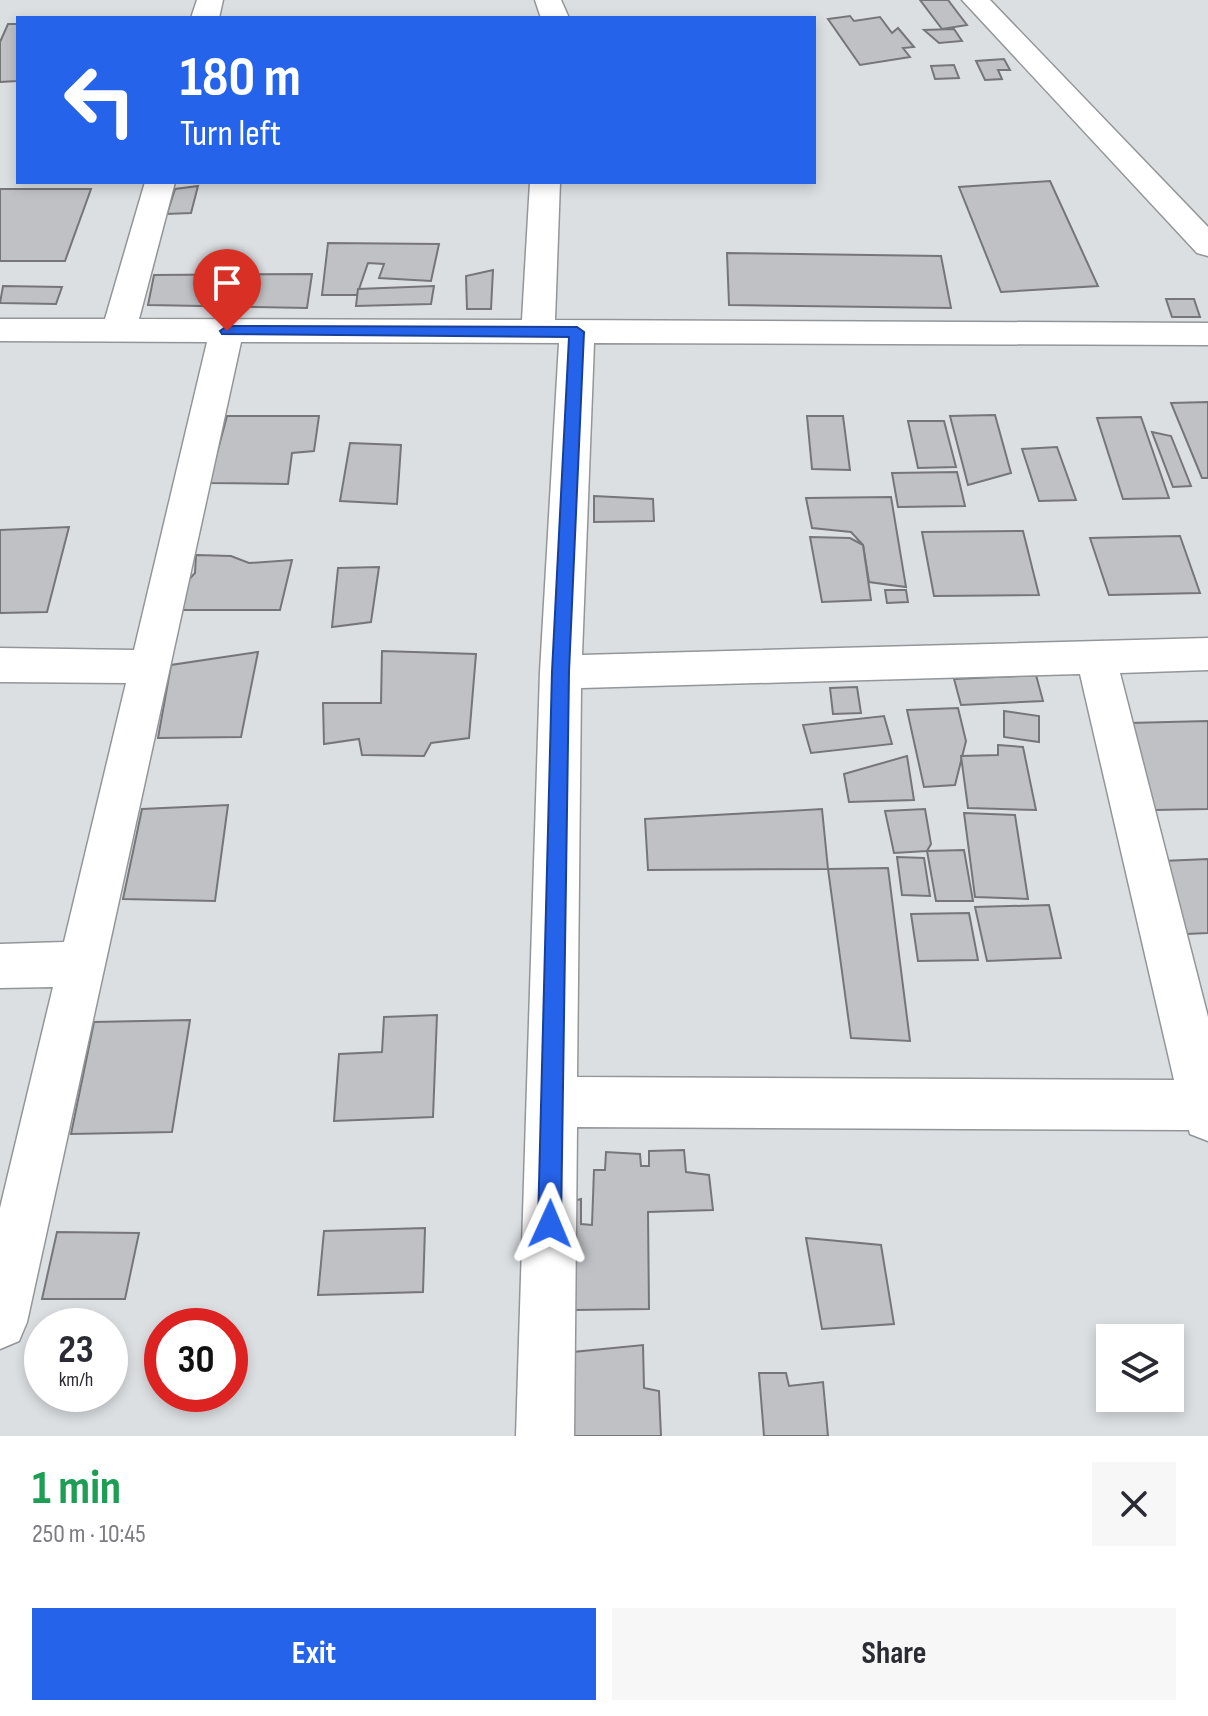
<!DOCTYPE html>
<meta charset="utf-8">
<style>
body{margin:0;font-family:"Sofia Sans Condensed",sans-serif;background:#f7f7f7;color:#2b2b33;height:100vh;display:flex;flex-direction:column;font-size:30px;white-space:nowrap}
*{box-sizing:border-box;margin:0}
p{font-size:26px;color:#7c7c81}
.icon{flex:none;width:44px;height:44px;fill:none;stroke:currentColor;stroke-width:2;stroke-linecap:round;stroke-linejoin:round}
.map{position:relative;height:1436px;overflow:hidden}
.side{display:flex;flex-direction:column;background:#fff;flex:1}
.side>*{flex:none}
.top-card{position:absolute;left:16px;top:16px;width:800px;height:168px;border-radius:0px;box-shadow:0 4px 12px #0003;background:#2563eb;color:#fff;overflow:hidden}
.controls{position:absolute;left:1096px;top:1324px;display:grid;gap:16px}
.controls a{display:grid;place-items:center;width:88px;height:88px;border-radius:0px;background:#fff;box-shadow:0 4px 12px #0003;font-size:40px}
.speed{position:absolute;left:24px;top:1308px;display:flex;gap:16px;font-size:40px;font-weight:700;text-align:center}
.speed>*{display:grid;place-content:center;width:104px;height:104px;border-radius:50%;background:#fff;box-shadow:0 4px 12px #0003;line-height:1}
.speed small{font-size:20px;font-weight:400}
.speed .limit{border:12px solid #d22;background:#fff;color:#111}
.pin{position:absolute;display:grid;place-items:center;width:68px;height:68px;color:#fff;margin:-82px -34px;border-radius:50% 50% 50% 0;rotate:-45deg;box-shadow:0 0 8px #0007}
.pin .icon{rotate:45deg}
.me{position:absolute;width:88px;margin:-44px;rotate:1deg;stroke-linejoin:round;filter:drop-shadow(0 0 6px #0008)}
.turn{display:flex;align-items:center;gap:28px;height:168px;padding:0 32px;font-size:36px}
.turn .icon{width:104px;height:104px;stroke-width:2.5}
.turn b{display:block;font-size:56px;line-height:68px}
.round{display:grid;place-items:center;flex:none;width:84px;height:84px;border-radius:0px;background:#f7f7f7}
.head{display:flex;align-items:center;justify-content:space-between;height:136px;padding:0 32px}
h1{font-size:48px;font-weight:700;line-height:60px;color:#1e9e55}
.action{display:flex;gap:16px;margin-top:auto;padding:16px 32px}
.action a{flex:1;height:92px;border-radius:0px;background:#2563eb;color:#fff;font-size:32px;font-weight:700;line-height:92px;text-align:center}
.action a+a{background:#f7f7f7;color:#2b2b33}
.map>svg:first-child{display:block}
.building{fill:#c0c1c4;stroke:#76767a;stroke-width:2}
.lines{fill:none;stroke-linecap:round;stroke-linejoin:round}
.street-casing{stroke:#939699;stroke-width:3}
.street{fill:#fff;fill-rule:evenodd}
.route{fill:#2563eb;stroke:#184099;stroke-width:2}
</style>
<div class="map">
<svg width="1208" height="1436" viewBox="0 0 1208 1436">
<rect width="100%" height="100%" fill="#dcdfe2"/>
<g class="building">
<polygon points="920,0 948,0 967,25 942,29"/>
<polygon points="850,16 854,21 880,17 892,33 898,28 914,47 903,48 910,57 860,65 828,19"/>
<polygon points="8,24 18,24 18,79 17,81 0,82 0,42"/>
<polygon points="954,29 962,41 939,43 924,30"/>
<polygon points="1004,59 1010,70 998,70 1002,79 985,80 976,61"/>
<polygon points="954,65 959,78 935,79 931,66"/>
<polygon points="1050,181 1098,286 1001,292 959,187"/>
<polygon points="198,186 191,213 167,214 175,189"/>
<polygon points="0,189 91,189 65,261 0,261"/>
<polygon points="328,243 439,244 431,281 379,278 384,264 368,263 357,295 322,295"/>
<polygon points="727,253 941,256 951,308 729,305"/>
<polygon points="493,270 491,309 467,309 466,276"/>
<polygon points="312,274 307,308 148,305 154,275"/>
<polygon points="3,286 62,287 56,304 0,303"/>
<polygon points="434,286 431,304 356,306 358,289"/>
<polygon points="1166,299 1194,299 1200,317 1172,317"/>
<polygon points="1208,402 1208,478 1202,478 1171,403"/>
<polygon points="995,415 1011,473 968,485 950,416"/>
<polygon points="227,416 319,416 314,451 292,453 288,484 209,483"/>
<polygon points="807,416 843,416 850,470 812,469"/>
<polygon points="1141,417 1169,498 1123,499 1097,418"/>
<polygon points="908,421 944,421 956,467 918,468"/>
<polygon points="1152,432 1171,436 1191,486 1173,487"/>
<polygon points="350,443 401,445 397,504 340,501"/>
<polygon points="1057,447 1076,500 1039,501 1022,449"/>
<polygon points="957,472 965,506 898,507 892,473"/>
<polygon points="594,496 653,499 654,521 594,522"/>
<polygon points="891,497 906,587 869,582 863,545 851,532 812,528 806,498"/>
<polygon points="69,527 47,612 0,613 0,530"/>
<polygon points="1023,531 1039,595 934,596 922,532"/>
<polygon points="1180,536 1200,593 1109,595 1090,538"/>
<polygon points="810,537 850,538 863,545 871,600 822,602"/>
<polygon points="196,555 231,556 249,563 292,560 280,610 176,610 181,588 195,573"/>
<polygon points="379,567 371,622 332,627 338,568"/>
<polygon points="885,590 906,590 908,602 887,603"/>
<polygon points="382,651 476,654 469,738 431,743 424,756 362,755 359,739 324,744 323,703 381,703"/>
<polygon points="258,652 241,737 158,738 171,665"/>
<polygon points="1036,675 1043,701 961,705 954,679"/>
<polygon points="857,687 861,713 833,714 830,688"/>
<polygon points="958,708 966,741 955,785 924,787 907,710"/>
<polygon points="1004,711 1039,716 1039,742 1004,737"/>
<polygon points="884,716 892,744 811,753 803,725"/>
<polygon points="1208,721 1208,809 1155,810 1129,723"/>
<polygon points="998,745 1023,747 1036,810 968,808 961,756 998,755"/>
<polygon points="907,756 914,800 849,802 844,774"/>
<polygon points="228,805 215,901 123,899 142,809"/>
<polygon points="822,809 828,869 648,870 645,819"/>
<polygon points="925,809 931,844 927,851 894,853 885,811"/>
<polygon points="964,813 1015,815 1028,899 975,897"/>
<polygon points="964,850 973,901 936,901 927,851"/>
<polygon points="897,857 924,858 930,896 902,895"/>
<polygon points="1208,859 1208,933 1187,934 1163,861"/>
<polygon points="888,868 910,1041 851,1038 828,869"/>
<polygon points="1049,905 1061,958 987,961 975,907"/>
<polygon points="969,913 978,960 918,961 911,914"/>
<polygon points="437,1015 433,1117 334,1121 339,1054 382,1052 384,1017"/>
<polygon points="190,1020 172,1132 71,1134 94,1022"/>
<polygon points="684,1150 686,1172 709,1175 713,1210 648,1212 649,1309 574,1310 565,1203 581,1199 581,1224 592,1225 594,1170 605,1170 606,1152 640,1154 641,1166 649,1166 649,1151"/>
<polygon points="425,1228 423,1292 318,1295 324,1231"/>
<polygon points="57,1232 139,1233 125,1299 42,1299"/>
<polygon points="806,1238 881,1245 894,1324 822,1329"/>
<polygon points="643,1345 644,1388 659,1391 661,1436 571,1436 573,1352"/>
<polygon points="759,1373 786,1373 789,1386 823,1382 828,1436 764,1436"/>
</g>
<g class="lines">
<defs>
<g id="street">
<polygon points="197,0 223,0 219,18 191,18"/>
<polygon points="535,0 561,0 569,18 541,18"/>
<polygon points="962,0 990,0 1208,227 1208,256 1197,253"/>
<path d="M145,182h30l-36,137 383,1 8,-138h30l-5,138 653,3v22l-614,-2 -12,312 626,-17v32l-88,3 88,344v124l-18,-7 -1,-4 -612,-3 -3,309h-58l24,-764 19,-329 -318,-1 -214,980 -8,19 -19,8v-141l53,-221 -53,1v-44l64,-2 62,-259 -126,-1v-34l134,2 73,-308 -207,-1v-22h105zM1080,674l94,406 -597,-3 4,-389z"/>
</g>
</defs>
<use href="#street" class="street-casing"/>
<use href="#street" class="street"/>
</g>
<polygon class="route" points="227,326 577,327 584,332 569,672 561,1224 558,1232 550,1235 542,1232 538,1224 552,672 569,337 222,334 220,331"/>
</svg>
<div class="controls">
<a><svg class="icon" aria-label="layers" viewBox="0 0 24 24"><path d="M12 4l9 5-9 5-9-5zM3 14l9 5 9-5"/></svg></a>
</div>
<div class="speed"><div>23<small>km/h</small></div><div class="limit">30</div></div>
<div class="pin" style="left:227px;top:331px;background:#d93025"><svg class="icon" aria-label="arrive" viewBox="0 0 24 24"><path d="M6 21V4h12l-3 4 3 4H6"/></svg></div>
<svg class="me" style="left:550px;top:1224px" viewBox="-20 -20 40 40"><path d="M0-17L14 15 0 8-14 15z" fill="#2563eb" stroke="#fff" stroke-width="4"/></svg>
<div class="top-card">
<div class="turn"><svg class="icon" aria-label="left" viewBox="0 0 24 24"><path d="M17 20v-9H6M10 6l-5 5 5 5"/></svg><div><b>180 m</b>Turn left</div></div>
</div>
</div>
<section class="side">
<div class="head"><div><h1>1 min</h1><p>250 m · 10:45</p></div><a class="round"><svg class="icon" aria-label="close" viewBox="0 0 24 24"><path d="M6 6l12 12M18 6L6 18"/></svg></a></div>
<div class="action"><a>Exit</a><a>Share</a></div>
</section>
